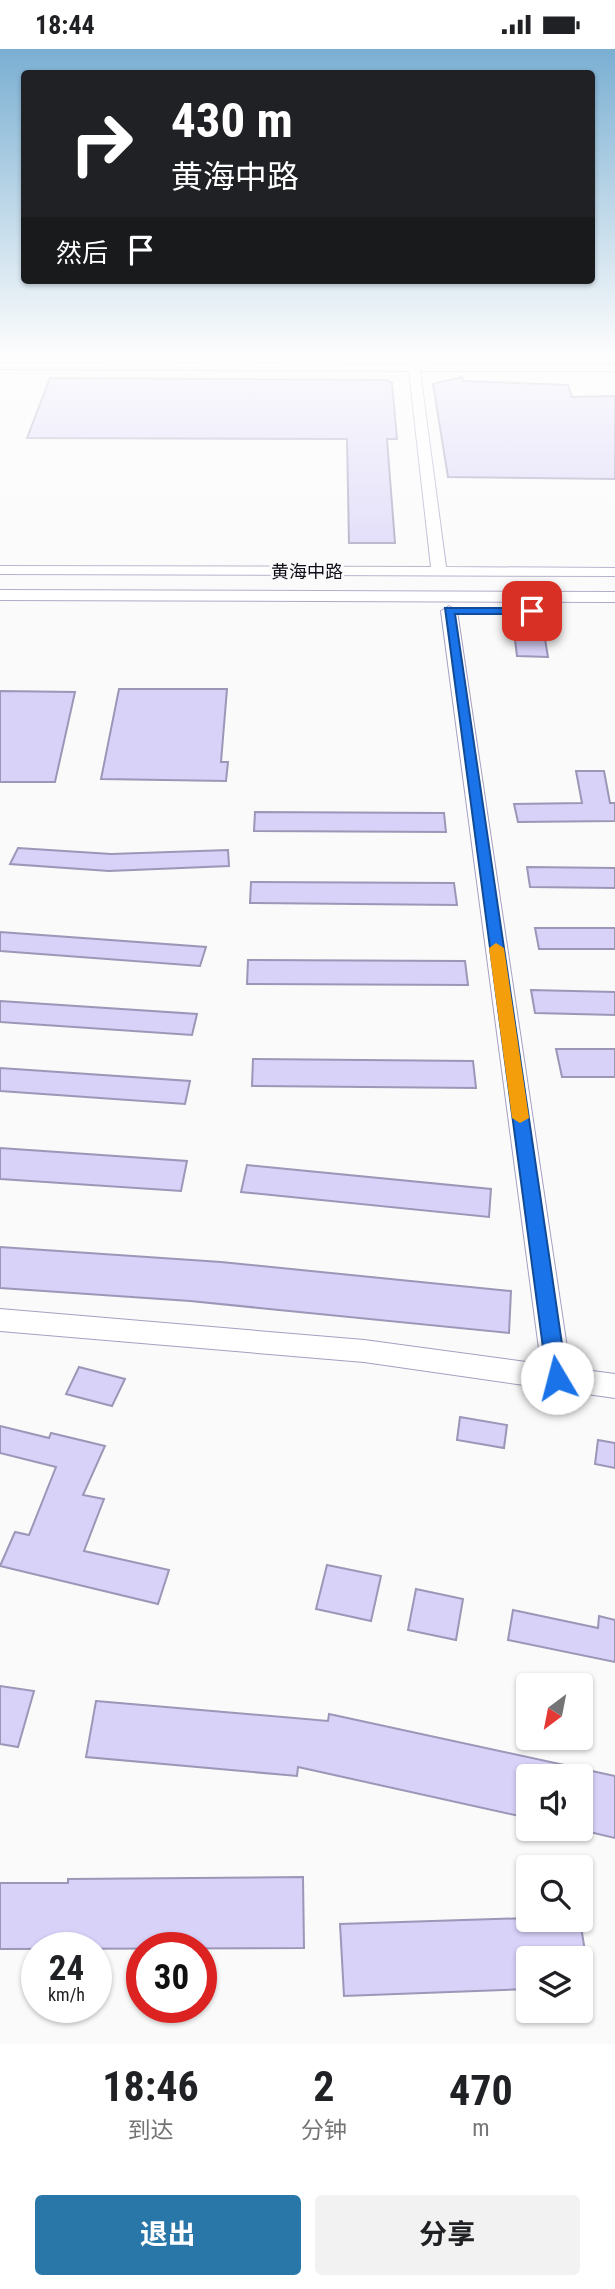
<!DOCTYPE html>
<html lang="zh">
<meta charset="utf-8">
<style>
body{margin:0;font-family:"Roboto Condensed","Noto Sans SC",sans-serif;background:#f2f2f2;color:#202124;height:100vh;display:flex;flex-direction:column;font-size:26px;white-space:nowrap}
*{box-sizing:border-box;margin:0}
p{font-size:23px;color:#757577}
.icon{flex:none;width:38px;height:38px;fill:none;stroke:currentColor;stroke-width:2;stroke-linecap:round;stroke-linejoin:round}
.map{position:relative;height:1995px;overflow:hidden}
.sheet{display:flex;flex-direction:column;background:#fff;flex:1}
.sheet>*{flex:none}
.banner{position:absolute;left:21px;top:21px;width:574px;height:214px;border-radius:7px;box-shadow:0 2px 5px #0004;background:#202124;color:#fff;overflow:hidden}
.needle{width:46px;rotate:212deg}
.controls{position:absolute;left:516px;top:1624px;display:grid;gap:14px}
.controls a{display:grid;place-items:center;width:77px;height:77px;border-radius:7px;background:#fff;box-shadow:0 2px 5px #0004;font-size:35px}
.speed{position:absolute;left:21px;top:1883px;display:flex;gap:14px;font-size:35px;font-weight:700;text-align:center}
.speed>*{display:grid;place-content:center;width:91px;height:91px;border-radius:50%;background:#fff;box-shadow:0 2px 5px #0004;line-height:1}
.speed small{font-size:18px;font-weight:400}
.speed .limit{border:10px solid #d22;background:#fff;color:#111}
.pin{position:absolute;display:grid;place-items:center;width:60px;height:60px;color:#fff;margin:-30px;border-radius:14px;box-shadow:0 4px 10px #0006}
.me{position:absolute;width:77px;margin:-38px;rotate:352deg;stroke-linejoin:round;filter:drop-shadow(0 0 5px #0008)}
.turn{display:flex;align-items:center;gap:24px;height:147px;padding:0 35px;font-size:32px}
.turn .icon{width:91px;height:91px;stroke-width:2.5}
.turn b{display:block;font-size:49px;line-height:60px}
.then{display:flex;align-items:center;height:66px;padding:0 35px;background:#0003;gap:14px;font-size:26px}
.eta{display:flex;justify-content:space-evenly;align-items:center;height:119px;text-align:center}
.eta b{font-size:42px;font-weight:700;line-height:49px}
.primary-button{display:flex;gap:14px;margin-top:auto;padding:14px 35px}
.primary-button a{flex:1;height:80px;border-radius:7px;background:#2977a9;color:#fff;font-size:28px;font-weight:700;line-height:80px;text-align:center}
.primary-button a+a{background:#f2f2f2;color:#202124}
.status{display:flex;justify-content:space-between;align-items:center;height:49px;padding:0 35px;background:#fff;direction:ltr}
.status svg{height:19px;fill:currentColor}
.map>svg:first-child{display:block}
.building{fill:#d8d1f8;stroke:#9c96b7;stroke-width:2}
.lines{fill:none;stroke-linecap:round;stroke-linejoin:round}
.minor-casing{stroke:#a59fc1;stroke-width:2}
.minor{fill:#fff;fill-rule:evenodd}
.route{fill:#1a73e8;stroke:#114b97;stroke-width:2}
.slow{fill:#f59e0b}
.labels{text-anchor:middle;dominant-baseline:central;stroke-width:6;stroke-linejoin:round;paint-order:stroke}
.far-street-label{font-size:18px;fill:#0f0c18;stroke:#fafafa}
</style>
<div class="status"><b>18:44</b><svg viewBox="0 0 49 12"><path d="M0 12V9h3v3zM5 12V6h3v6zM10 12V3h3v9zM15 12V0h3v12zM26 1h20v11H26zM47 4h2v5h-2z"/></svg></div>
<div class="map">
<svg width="615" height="1995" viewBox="0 0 615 1995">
<rect width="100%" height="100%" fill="#fafafa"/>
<g class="building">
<polygon points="462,328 463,332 568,336 572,348 615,347 615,430 448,428 433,335"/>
<polygon points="50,329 387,331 392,334 397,390 387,390 395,494 349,494 347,390 27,389"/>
<polygon points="514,583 544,584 548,608 517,607"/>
<polygon points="119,640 227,640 221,713 228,713 226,732 101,730"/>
<polygon points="0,642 75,643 55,733 0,733"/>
<polygon points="576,722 604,722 610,754 615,754 615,772 518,773 514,755 582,754"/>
<polygon points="255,763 444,764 446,783 254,782"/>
<polygon points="18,799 111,805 228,801 229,817 109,822 10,815"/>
<polygon points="527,818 615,819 615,839 530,838"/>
<polygon points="251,833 454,834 457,856 250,854"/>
<polygon points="535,879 615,879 615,900 539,900"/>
<polygon points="0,883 206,898 200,917 0,902"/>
<polygon points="248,911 465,912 468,936 247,935"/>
<polygon points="531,941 615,943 615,966 535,964"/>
<polygon points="0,952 197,965 192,986 0,973"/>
<polygon points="556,1000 615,1000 615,1028 562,1028"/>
<polygon points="253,1010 473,1012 476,1039 252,1037"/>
<polygon points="0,1019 190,1032 185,1055 0,1042"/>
<polygon points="0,1099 187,1112 181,1142 0,1130"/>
<polygon points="247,1116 491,1140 489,1168 241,1143"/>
<polygon points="0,1198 221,1213 511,1242 509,1284 190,1252 0,1239"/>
<polygon points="79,1318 125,1330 112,1357 66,1345"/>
<polygon points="460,1368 507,1376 504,1399 457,1391"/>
<polygon points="0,1377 49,1389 51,1384 105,1397 83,1446 104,1450 84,1502 169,1521 158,1555 0,1517 15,1483 29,1486 56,1418 0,1404"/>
<polygon points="598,1391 615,1394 615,1419 595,1415"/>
<polygon points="327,1516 381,1527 371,1572 316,1560"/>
<polygon points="416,1540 463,1550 456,1591 408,1581"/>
<polygon points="513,1561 598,1579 599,1567 615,1571 615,1613 508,1591"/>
<polygon points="0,1637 34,1642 18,1698 0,1695"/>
<polygon points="96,1652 328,1672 329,1665 615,1727 615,1789 581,1781 581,1727 528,1727 528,1769 298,1718 297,1727 86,1708"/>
<polygon points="303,1828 304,1899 0,1900 0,1834 68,1834 68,1830"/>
<polygon points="528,1869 580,1871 586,1909 528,1909 528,1940 344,1947 340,1875"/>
</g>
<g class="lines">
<defs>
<g id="minor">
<polygon points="410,307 421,307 420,315 615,316 615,322 420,322 446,518 615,519 615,527 0,525 0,517 431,518 409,322 0,320 0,314 409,315"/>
<polygon points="0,541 615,543 615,553 0,551"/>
<polygon points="449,557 457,562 570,1319 615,1325 615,1349 364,1313 0,1282 0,1260 364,1291 541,1315 441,562"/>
</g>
</defs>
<use href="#minor" class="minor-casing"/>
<use href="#minor" class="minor"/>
</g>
<linearGradient id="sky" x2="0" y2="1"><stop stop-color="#7aafd2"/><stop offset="0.52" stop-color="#fdfdfd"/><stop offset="1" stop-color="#fdfdfd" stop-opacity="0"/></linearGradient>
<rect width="615" height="587" fill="url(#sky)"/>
<polygon class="route" points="445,559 532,559 537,562 532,565 455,565 567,1329 564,1335 550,1335 547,1329"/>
<polygon class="slow" points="496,894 504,899 529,1069 520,1074 512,1069 489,899"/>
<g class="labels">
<g class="far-street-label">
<text x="307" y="522">黄海中路</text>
</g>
</g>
</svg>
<div class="controls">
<a><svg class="needle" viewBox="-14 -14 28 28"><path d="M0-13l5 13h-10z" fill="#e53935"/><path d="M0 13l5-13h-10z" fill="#757577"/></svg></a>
<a><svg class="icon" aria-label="sound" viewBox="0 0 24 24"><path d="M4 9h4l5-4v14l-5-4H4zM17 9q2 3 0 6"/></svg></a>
<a><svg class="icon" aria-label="search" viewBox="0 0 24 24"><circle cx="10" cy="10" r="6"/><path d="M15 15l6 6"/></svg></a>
<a><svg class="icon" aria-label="layers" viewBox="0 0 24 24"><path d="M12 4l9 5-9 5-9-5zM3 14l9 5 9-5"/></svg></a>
</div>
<div class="speed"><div>24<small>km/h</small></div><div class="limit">30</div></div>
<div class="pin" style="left:532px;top:562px;background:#d93025"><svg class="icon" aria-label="arrive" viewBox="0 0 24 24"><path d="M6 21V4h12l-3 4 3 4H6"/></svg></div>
<svg class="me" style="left:557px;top:1329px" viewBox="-20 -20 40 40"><circle r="19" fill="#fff"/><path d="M0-13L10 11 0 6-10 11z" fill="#1a73e8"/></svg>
<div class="banner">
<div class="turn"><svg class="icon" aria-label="right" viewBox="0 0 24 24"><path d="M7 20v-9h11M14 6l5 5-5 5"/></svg><div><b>430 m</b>黄海中路</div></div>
<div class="then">然后<svg class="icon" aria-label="arrive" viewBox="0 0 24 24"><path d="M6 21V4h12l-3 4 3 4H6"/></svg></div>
</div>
</div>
<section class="sheet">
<div class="eta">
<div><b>18:46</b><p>到达</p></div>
<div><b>2</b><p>分钟</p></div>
<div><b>470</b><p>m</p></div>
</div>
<div class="primary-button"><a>退出</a><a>分享</a></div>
</section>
